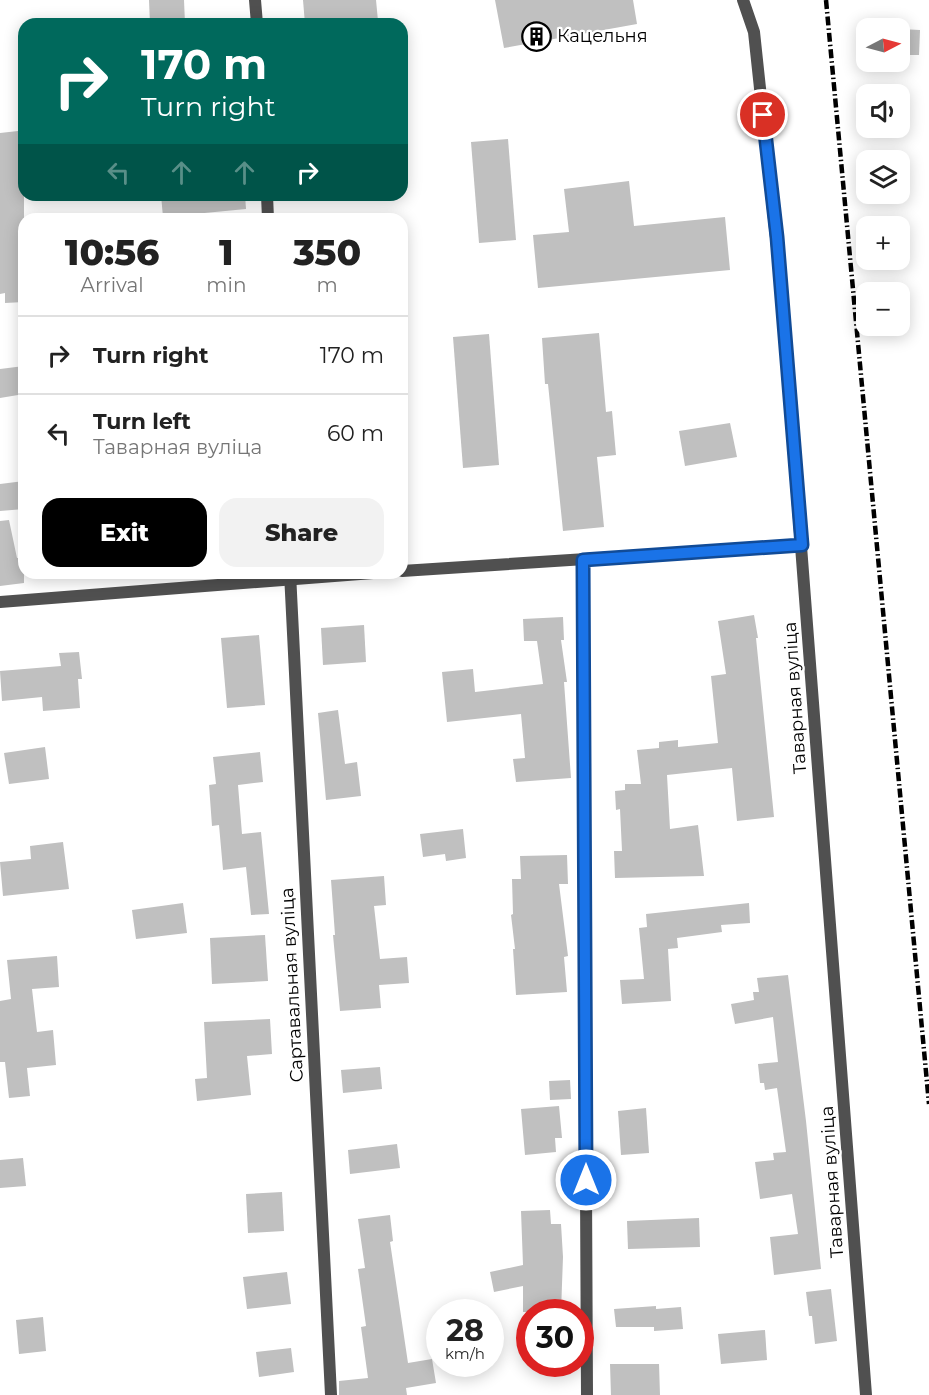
<!DOCTYPE html>
<meta charset="utf-8">
<style>
body{margin:0;font-family:Montserrat,sans-serif;background:#f2f2f2;color:#222;height:100vh;display:flex;flex-direction:column;font-size:22px;white-space:nowrap}
*{box-sizing:border-box;margin:0}
p{font-size:20px;color:#767676}
.icon{flex:none;width:33px;height:33px;fill:none;stroke:currentColor;stroke-width:2;stroke-linecap:round;stroke-linejoin:round}
.map{position:relative;flex:1;overflow:hidden}
.sheet{position:absolute;left:18px;top:213px;width:390px;height:366px;display:flex;flex-direction:column;background:#fff;border-radius:18px;box-shadow:0 3px 15px #0003}
.sheet>*{flex:none}
.guide{position:absolute;left:18px;top:18px;width:390px;height:183px;border-radius:18px;box-shadow:0 3px 15px #0003;background:#00695c;color:#fff;overflow:hidden}
.needle{width:39px;rotate:84deg}
.fabs{position:absolute;left:856px;top:18px;display:grid;gap:12px}
.fabs a{display:grid;place-items:center;width:54px;height:54px;border-radius:12px;background:#fff;box-shadow:0 3px 15px #0003;font-size:30px}
.speed{position:absolute;left:426px;top:1299px;display:flex;gap:12px;font-size:30px;font-weight:700;text-align:center}
.speed>*{display:grid;place-content:center;width:78px;height:78px;border-radius:50%;background:#fff;box-shadow:0 3px 15px #0003;line-height:1}
.speed small{font-size:15px;font-weight:400}
.speed .limit{border:9px solid #d22;background:#fff;color:#111}
.pin{position:absolute;display:grid;place-items:center;width:51px;height:51px;color:#fff;margin:-26px;border:3px solid #fff;border-radius:50%;box-shadow:0 2px 6px #0007}
.me{position:absolute;width:66px;margin:-33px;rotate:0deg;stroke-linejoin:round;filter:drop-shadow(0 0 4px #0008)}
.turn{display:flex;align-items:center;gap:21px;height:126px;padding:0 24px;font-size:27px}
.turn .icon{width:78px;height:78px;stroke-width:2.5}
.turn b{display:block;font-size:42px;line-height:51px}
.lanes{display:flex;align-items:center;height:57px;padding:0 24px;background:#0003;justify-content:center;gap:30px;direction:ltr}
.lanes .off{opacity:.35}
.eta{display:flex;justify-content:space-evenly;align-items:center;height:102px;text-align:center}
.eta b{font-size:36px;font-weight:800;line-height:42px}
.primary-button{display:flex;gap:12px;margin-top:auto;padding:12px 24px}
.primary-button a{flex:1;height:69px;border-radius:18px;background:#000;color:#fff;font-size:24px;font-weight:800;line-height:69px;text-align:center}
.primary-button a+a{background:#f2f2f2;color:#222}
ul{padding:0;list-style:none}
li{display:flex;align-items:center;gap:18px;height:78px;padding:0 24px;border-top:2px solid #e0e0e0}
li div{flex:1}
li b{display:block;font-size:22px}
li em{font-style:normal}
.map>svg:first-child{display:block}
.building{fill:#c0c0c0}
.lines{fill:none;stroke-linecap:round;stroke-linejoin:round}
.minor{stroke:#505050;stroke-width:12}
.rail{stroke:#000;stroke-width:4.5;stroke-dasharray:9 3 1.5 3;stroke-linecap:butt}
.route-casing{stroke:#114b97;stroke-width:15}
.route{stroke:#1a73e8;stroke-width:10}
.labels{text-anchor:middle;dominant-baseline:central;stroke-width:4.5;stroke-linejoin:round;paint-order:stroke}
.poi-label{font-size:18px;fill:#000;stroke:#fff;text-anchor:start}
.street-label{font-size:18px;fill:#000;stroke:#fff}
</style>
<div class="map">
<svg width="929" height="1395" viewBox="0 0 929 1395">
<rect width="100%" height="100%" fill="#fff"/>
<g class="building">
<polygon points="149,0 184,0 185,24 150,24"/>
<polygon points="303,0 376,0 378,21 305,24"/>
<polygon points="495,0 633,0 637,24 504,48"/>
<polygon points="900,29 920,30 919,55 900,55"/>
<polygon points="18,131 24,168 24,302 5,303 5,293 0,294 0,133"/>
<polygon points="508,139 516,240 479,243 471,142"/>
<polygon points="629,181 634,226 725,217 730,270 538,288 533,235 569,232 564,189"/>
<polygon points="161,195 245,195 246,209 163,217"/>
<polygon points="599,333 606,412 612,411 616,455 597,457 604,527 563,531 548,384 545,384 542,338"/>
<polygon points="489,334 499,465 463,468 453,337"/>
<polygon points="24,366 24,394 0,398 0,369"/>
<polygon points="730,423 737,457 685,466 679,431"/>
<polygon points="24,481 24,509 0,511 0,484"/>
<polygon points="9,520 17,558 24,557 24,583 0,586 0,521"/>
<polygon points="754,615 758,638 756,638 774,817 737,821 732,768 667,775 670,829 698,825 704,876 615,878 614,851 622,851 620,809 616,810 615,791 625,790 625,784 641,784 637,750 659,748 659,742 678,740 678,747 718,743 711,676 726,674 718,621"/>
<polygon points="563,617 564,640 561,640 567,682 564,682 571,778 516,782 513,759 525,758 521,714 447,722 442,672 473,669 475,692 543,684 537,641 524,641 523,619"/>
<polygon points="364,625 366,662 323,665 321,628"/>
<polygon points="259,635 265,705 227,708 221,638"/>
<polygon points="79,652 82,679 78,679 80,708 43,711 42,697 2,701 0,671 61,666 59,653"/>
<polygon points="338,710 345,764 357,762 361,796 326,800 318,713"/>
<polygon points="45,747 49,779 9,784 4,753"/>
<polygon points="260,752 263,782 238,785 242,834 261,832 269,914 251,915 246,867 223,870 219,825 212,826 209,785 216,784 213,757"/>
<polygon points="463,829 466,858 446,861 445,854 423,857 420,834"/>
<polygon points="63,842 69,889 3,896 0,862 31,859 30,846"/>
<polygon points="567,855 568,884 559,884 568,956 564,957 567,992 516,995 513,949 515,949 511,915 513,914 512,879 521,879 520,856"/>
<polygon points="384,876 386,905 374,906 380,959 407,957 409,983 379,985 381,1008 340,1011 333,935 335,935 331,880"/>
<polygon points="183,903 187,933 136,939 132,910"/>
<polygon points="749,903 750,923 721,925 722,932 677,938 678,948 668,949 671,1001 622,1004 620,980 644,979 639,928 647,927 646,914"/>
<polygon points="265,935 268,981 212,984 210,938"/>
<polygon points="57,956 59,987 32,989 37,1032 53,1030 56,1065 27,1068 30,1096 9,1098 5,1062 0,1062 0,1001 11,999 7,960"/>
<polygon points="788,975 806,1121 821,1269 774,1275 770,1237 798,1234 792,1194 760,1199 755,1162 774,1160 773,1153 786,1152 777,1088 765,1090 764,1083 760,1083 758,1064 778,1062 773,1017 735,1024 731,1004 754,1000 753,992 759,992 757,978"/>
<polygon points="270,1019 272,1054 247,1056 251,1095 197,1101 195,1079 207,1078 204,1022"/>
<polygon points="380,1067 382,1089 343,1093 341,1070"/>
<polygon points="570,1080 571,1099 550,1100 549,1081"/>
<polygon points="559,1106 562,1138 555,1138 556,1152 525,1155 521,1109"/>
<polygon points="646,1108 649,1153 621,1155 618,1111"/>
<polygon points="397,1144 400,1168 350,1174 348,1150"/>
<polygon points="23,1158 26,1186 0,1188 0,1160"/>
<polygon points="282,1192 284,1231 248,1233 246,1194"/>
<polygon points="550,1210 551,1224 561,1224 563,1257 561,1312 523,1312 523,1286 494,1292 490,1272 523,1265 521,1211"/>
<polygon points="390,1215 393,1241 390,1242 408,1363 432,1359 436,1383 406,1388 407,1395 339,1395 339,1381 368,1378 361,1327 366,1326 358,1269 365,1268 358,1219"/>
<polygon points="699,1218 700,1247 628,1249 627,1221"/>
<polygon points="287,1272 291,1304 247,1309 243,1277"/>
<polygon points="831,1289 837,1341 815,1344 812,1316 809,1316 806,1292"/>
<polygon points="656,1306 656,1309 681,1307 683,1329 654,1331 654,1327 616,1327 614,1309"/>
<polygon points="43,1317 46,1351 19,1354 16,1320"/>
<polygon points="765,1330 767,1360 721,1364 718,1334"/>
<polygon points="291,1348 294,1372 259,1377 256,1352"/>
<polygon points="610,1364 659,1364 660,1395 611,1395"/>
</g>
<g class="lines">
<g class="minor">
<polyline points="255,0 257,24"/>
<polyline points="743,0 754,32 781,285 866,1395"/>
<polyline points="267,195 268,219"/>
<polyline points="583,560 587,1395"/>
<polyline points="402,571 802,545"/>
<polyline points="290,573 331,1395"/>
<polyline points="0,602 373,573"/>
</g>
<polyline class="rail" points="826,0 929,1104"/>
</g>
<g class="lines">
<defs>
<polyline id="route" points="586,1180 583,560 802,545 777,237 763,115"/>
</defs>
<use href="#route" class="route-casing"/>
<use href="#route" class="route"/>
</g>
<defs>
<symbol id="building-ring" viewBox="-11 -11 22 22"><circle r="9.5" fill="#fff" stroke="#000" stroke-width="1.5"/><path d="M-4-6H4V6H1V3H-1V6H-4ZM-2.5-4.3h1.7v1.8h-1.7ZM.8-4.3h1.7v1.8H.8ZM-2.5-1h1.7V.8h-1.7ZM.8-1h1.7V.8H.8Z" fill="#000"/></symbol>
</defs>
<g fill-rule="evenodd">
<use href="#building-ring" x="520" y="20" width="33" height="33"/>
</g>
<g class="labels">
<g class="poi-label">
<text x="557" y="36">Кацельня</text>
</g>
<g class="street-label">
<text transform="translate(795 698) rotate(-94)">Таварная вуліца</text>
<text transform="translate(292 985) rotate(-93)">Сартавальная вуліца</text>
<text transform="translate(832 1182) rotate(-94)">Таварная вуліца</text>
</g>
</g>
</svg>
<div class="fabs">
<a><svg class="needle" viewBox="-14 -14 28 28"><path d="M0-13l5 13h-10z" fill="#e53935"/><path d="M0 13l5-13h-10z" fill="#767676"/></svg></a>
<a><svg class="icon" aria-label="sound" viewBox="0 0 24 24"><path d="M4 9h4l5-4v14l-5-4H4zM17 9q2 3 0 6"/></svg></a>
<a><svg class="icon" aria-label="layers" viewBox="0 0 24 24"><path d="M12 4l9 5-9 5-9-5zM3 14l9 5 9-5"/></svg></a>
<a>+</a>
<a>−</a>
</div>
<div class="speed"><div>28<small>km/h</small></div><div class="limit">30</div></div>
<div class="pin" style="left:763px;top:115px;background:#d93025"><svg class="icon" aria-label="arrive" viewBox="0 0 24 24"><path d="M6 21V4h12l-3 4 3 4H6"/></svg></div>
<svg class="me" style="left:586px;top:1180px" viewBox="-20 -20 40 40"><circle r="17" fill="#1a73e8" stroke="#fff" stroke-width="3"/><path d="M0-11L8 9 0 5-8 9z" fill="#fff"/></svg>
<div class="guide">
<div class="turn"><svg class="icon" aria-label="right" viewBox="0 0 24 24"><path d="M7 20v-9h11M14 6l5 5-5 5"/></svg><div><b>170 m</b>Turn right</div></div>
<div class="lanes"><svg class="icon off" aria-label="left" viewBox="0 0 24 24"><path d="M17 20v-9H6M10 6l-5 5 5 5"/></svg><svg class="icon off" aria-label="ahead" viewBox="0 0 24 24"><path d="M12 20V5M6 11l6-6 6 6"/></svg><svg class="icon off" aria-label="ahead" viewBox="0 0 24 24"><path d="M12 20V5M6 11l6-6 6 6"/></svg><svg class="icon" aria-label="right" viewBox="0 0 24 24"><path d="M7 20v-9h11M14 6l5 5-5 5"/></svg></div>
</div>
<section class="sheet">
<div class="eta">
<div><b>10:56</b><p>Arrival</p></div>
<div><b>1</b><p>min</p></div>
<div><b>350</b><p>m</p></div>
</div>
<ul>
<li><svg class="icon" aria-label="right" viewBox="0 0 24 24"><path d="M7 20v-9h11M14 6l5 5-5 5"/></svg><div><b>Turn right</b></div><em>170 m</em></li>
<li><svg class="icon" aria-label="left" viewBox="0 0 24 24"><path d="M17 20v-9H6M10 6l-5 5 5 5"/></svg><div><b>Turn left</b><p>Таварная вуліца</p></div><em>60 m</em></li>
</ul>
<div class="primary-button"><a>Exit</a><a>Share</a></div>
</section>
</div>
